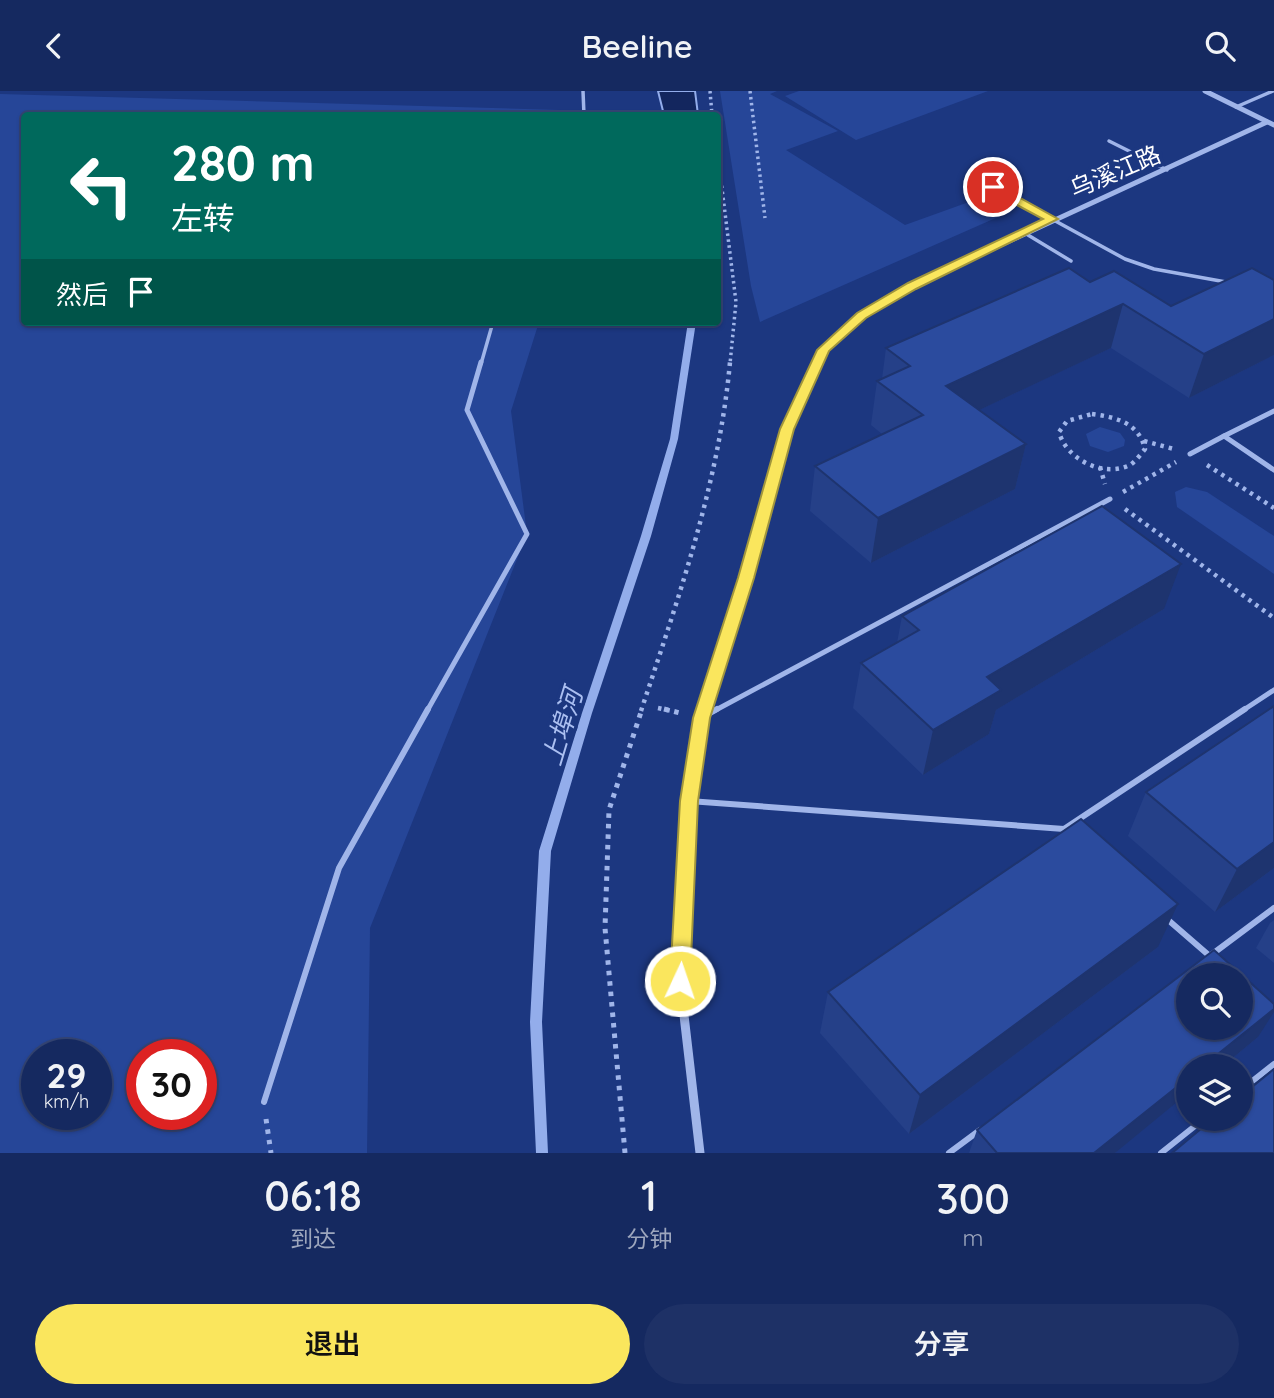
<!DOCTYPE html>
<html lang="zh">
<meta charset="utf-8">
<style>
body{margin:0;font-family:Quicksand,"Noto Sans SC",sans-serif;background:#1e3166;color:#f1f3f6;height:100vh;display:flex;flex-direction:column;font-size:26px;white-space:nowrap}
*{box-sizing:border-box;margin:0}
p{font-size:23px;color:#9da6bd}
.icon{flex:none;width:38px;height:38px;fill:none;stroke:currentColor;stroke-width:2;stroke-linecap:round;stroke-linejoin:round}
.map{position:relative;height:1062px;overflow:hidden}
.drawer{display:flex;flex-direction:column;background:#152960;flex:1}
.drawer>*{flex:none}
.hud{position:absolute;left:21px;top:21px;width:700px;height:214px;border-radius:7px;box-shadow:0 2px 5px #0004,0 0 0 2px #344575;background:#00695c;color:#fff;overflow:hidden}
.controls{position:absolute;left:1176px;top:872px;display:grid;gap:14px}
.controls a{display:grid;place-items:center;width:77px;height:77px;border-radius:50%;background:#152960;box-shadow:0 2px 5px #0004,0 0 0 2px #344575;font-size:35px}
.speed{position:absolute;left:21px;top:948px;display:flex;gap:14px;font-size:35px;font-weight:700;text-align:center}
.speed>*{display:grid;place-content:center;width:91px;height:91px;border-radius:50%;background:#152960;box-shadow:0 2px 5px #0004,0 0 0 2px #344575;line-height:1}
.speed small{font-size:18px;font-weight:400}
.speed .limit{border:10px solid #d22;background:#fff;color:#111}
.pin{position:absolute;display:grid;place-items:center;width:60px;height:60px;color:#fff;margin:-30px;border:4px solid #fff;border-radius:50%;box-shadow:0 2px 7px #0007}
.me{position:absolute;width:77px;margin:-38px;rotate:3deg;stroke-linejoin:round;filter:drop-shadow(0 0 5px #0008)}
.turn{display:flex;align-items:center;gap:24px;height:147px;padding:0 35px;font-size:32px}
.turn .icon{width:91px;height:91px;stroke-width:2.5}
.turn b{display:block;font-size:49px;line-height:60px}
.then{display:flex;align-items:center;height:66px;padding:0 35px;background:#0003;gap:14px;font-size:26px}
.eta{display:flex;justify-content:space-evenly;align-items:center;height:119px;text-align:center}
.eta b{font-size:42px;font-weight:600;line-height:49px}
.button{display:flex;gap:14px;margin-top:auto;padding:14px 35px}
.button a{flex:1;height:80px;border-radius:42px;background:#fae65d;color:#111;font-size:28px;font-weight:600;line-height:80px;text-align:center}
.button a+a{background:#1e3166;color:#f1f3f6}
header{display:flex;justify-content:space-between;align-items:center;height:91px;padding:0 35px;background:#152960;font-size:32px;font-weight:600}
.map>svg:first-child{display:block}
.green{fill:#264698;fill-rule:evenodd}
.water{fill:#13265e;stroke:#93adeb;stroke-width:2}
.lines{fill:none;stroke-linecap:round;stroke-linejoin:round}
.stream{fill:#93adeb;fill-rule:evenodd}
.path-far2{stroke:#a0b5e9;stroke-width:3.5;stroke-dasharray:2.5 3.5;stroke-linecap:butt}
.path-far1{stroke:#a0b5e9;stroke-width:4.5;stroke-dasharray:3.5 5;stroke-linecap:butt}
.path{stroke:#a0b5e9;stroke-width:5;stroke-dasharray:4.5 6;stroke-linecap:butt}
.lane-far2{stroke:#a0b5e9;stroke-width:3.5}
.lane-far1{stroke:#a0b5e9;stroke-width:5}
.lane{stroke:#a0b5e9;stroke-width:6}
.street-far2{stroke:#a0b5e9;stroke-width:5}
.street-far1{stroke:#a0b5e9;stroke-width:6}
.street{stroke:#a0b5e9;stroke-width:9}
.wall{fill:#254088}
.shaded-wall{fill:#1e346f}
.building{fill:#2b4b9e;stroke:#1e346f;stroke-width:2;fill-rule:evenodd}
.route{fill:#fae65d;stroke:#a2963c;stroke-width:2}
.labels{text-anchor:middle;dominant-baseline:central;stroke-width:7;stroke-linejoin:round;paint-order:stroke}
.street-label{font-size:24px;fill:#fff;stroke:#1c3780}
.water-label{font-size:26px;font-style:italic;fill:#abbff1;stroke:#1c3780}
</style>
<header><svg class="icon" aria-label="back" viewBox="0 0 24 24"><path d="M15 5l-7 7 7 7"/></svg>Beeline<svg class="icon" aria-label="search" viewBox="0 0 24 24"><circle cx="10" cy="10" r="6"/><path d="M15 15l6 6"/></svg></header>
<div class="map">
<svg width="1274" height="1062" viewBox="0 0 1274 1062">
<rect width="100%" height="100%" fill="#1c3780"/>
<g class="green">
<polygon points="720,0 777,0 770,3 838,40 786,59 905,134 994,102 1007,122 760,231 751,195"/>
<polygon points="799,0 988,0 856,49 785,5"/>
<path d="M0,3l597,17 -1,4h-572v207h515l-28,89 16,123 -157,394 -3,225h-367zM37,964h59v60h-59zM142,964h59v60h-59z"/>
<polygon points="1100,336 1120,342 1125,349 1124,355 1108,361 1090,355 1086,343"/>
<polygon points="1186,396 1207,401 1274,445 1274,483 1177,416 1175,401"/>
</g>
<polygon class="water" points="658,0 695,0 698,24 664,24"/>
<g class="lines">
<polygon class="stream" points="688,231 696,231 678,348 651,445 592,622 551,760 542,931 548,1062 536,1062 530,931 539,760 582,622 641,445 670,348"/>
<g class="path-far2">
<polyline points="710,0 712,24"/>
<polyline points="750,0 765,127"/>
<polyline points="718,65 736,211 730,273"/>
</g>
<g class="path-far1">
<path d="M1092,323c24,3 47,9 53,35 -4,5 -10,13 -15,16 -27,13 -64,-6 -71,-33l8,-11z"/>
<polyline points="1144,350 1174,358"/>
<polyline points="1207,374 1274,417"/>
<polyline points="1100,376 1105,393"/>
<polyline points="1123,401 1176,371"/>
<polyline points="1125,418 1274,527"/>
<polyline points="658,617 672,620"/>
<path d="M641,620c38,-115 78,-228 89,-349"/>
</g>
<g class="path">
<polyline points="664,618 684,623"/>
<polyline points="266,1028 271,1062"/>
<polyline points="625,1062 605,837 609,719 642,618"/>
</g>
<g class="lane-far2">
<polyline points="583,0 584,24"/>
<polyline points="1236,16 1273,0"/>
<polyline points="1109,50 1167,79"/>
<polyline points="993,96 1125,168 1154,178 1226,191"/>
<polyline points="1023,141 1071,170"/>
<polyline points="481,273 493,231"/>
</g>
<g class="lane-far1">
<polyline points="1274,320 1224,345 1274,379"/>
<polyline points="1190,363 1224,345"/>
<polyline points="427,620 527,443 467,319 481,271"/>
<polyline points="714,620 1110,408"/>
<polyline points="1242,620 1274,599"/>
</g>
<g class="lane">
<polyline points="705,625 717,618"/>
<polyline points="689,710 1064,738 1245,618"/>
<polyline points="1167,828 1212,867"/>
<polyline points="1211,864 1274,817"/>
<polyline points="1241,999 1274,973"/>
<polyline points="264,1011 339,777 428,618"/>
<polyline points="949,1062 980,1039"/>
<polyline points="1161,1062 1205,1027"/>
</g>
<g class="street-far2">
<polyline points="1205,0 1274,34"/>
<path d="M817,273c18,-37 61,-58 95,-78l355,-164"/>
</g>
<polyline class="street-far1" points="705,620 708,600 746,487 787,338 818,271"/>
<polyline class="street" points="700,1062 680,890 689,710 705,618"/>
</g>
<g class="wall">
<polygon points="1274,189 1274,264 1189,307 1111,257 979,319 1026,353 1015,398 871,472 810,420 815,375 882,343 871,334 877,290 882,288 886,257 1090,191 1171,215"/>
<polygon points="1164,518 996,619 989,643 923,684 853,617 861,572 897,552 902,525"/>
<polygon points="1146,701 1274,777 1215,821 1128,745"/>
<polygon points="1274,829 1274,872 1256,857 1270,832"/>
<polygon points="1158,856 909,1043 820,942 828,901"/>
<polygon points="1258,946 1223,975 1188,975 1115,1062 969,1062 977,1039"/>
</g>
<g class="shaded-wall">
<polygon points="1123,213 1111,257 937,339 946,295"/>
<polygon points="1274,228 1274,264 1189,307 1204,263"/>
<polygon points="1026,353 1015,398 871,472 878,427"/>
<polygon points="1181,473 1164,518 996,619 989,643 923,684 933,639 987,586"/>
<polygon points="1274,751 1274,777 1215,821 1237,778"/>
<polygon points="1178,813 1158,856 909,1043 920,1004"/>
<polygon points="1274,918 1274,921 1258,946 1223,975 1203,975"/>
<polygon points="1188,987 1188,1002 1115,1062 1094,1062"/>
</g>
<g class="building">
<polygon points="1069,177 1090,191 1114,180 1171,215 1252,177 1274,189 1274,228 1204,263 1123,213 946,295 1026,353 878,427 815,375 923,324 877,290 910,275 886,257"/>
<polygon points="1102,415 1181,473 987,586 1001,599 933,639 861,572 919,539 902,525"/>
<polygon points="1274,615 1274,751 1237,778 1146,701"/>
<polygon points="1081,728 1178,813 920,1004 828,901"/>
<path d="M1214,859l60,54v5l-71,57h-15v12l-94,75h-97l-20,-23zM1188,884h53v52h-53z"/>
<polygon points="1274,978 1274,1062 1172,1062 1214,1027 1241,1027 1241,1005"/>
</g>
<polygon class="route" points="989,94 997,94 1058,128 916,198 866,227 829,260 794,338 754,487 710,627 698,710 690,890 687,896 680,899 673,896 670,890 680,710 693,627 738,487 780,338 817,259 857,222 908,192 1043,128 989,99"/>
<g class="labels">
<g class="street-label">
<text transform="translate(1115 80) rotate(-23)">乌溪江路</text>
</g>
<g class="water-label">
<text transform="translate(562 636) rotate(-73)">上埠河</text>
</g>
</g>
</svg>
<div class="controls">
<a><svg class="icon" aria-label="search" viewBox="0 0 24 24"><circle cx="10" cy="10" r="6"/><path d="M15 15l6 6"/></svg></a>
<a><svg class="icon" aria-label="layers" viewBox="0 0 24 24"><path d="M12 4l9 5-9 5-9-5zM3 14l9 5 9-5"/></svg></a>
</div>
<div class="speed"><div>29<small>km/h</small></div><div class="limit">30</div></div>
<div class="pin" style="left:993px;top:96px;background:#d93025"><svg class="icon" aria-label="arrive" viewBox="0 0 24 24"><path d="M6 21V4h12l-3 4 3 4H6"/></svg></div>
<svg class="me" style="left:680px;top:890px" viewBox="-20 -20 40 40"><circle r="17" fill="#fae65d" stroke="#fff" stroke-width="3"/><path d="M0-11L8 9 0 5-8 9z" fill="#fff"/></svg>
<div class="hud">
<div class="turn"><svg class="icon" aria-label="left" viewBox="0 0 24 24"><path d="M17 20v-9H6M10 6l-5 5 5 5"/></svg><div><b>280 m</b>左转</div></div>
<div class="then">然后<svg class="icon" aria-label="arrive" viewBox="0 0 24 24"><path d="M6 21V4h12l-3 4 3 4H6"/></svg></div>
</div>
</div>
<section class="drawer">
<div class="eta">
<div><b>06:18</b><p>到达</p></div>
<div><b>1</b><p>分钟</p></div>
<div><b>300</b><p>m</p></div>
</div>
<div class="button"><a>退出</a><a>分享</a></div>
</section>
